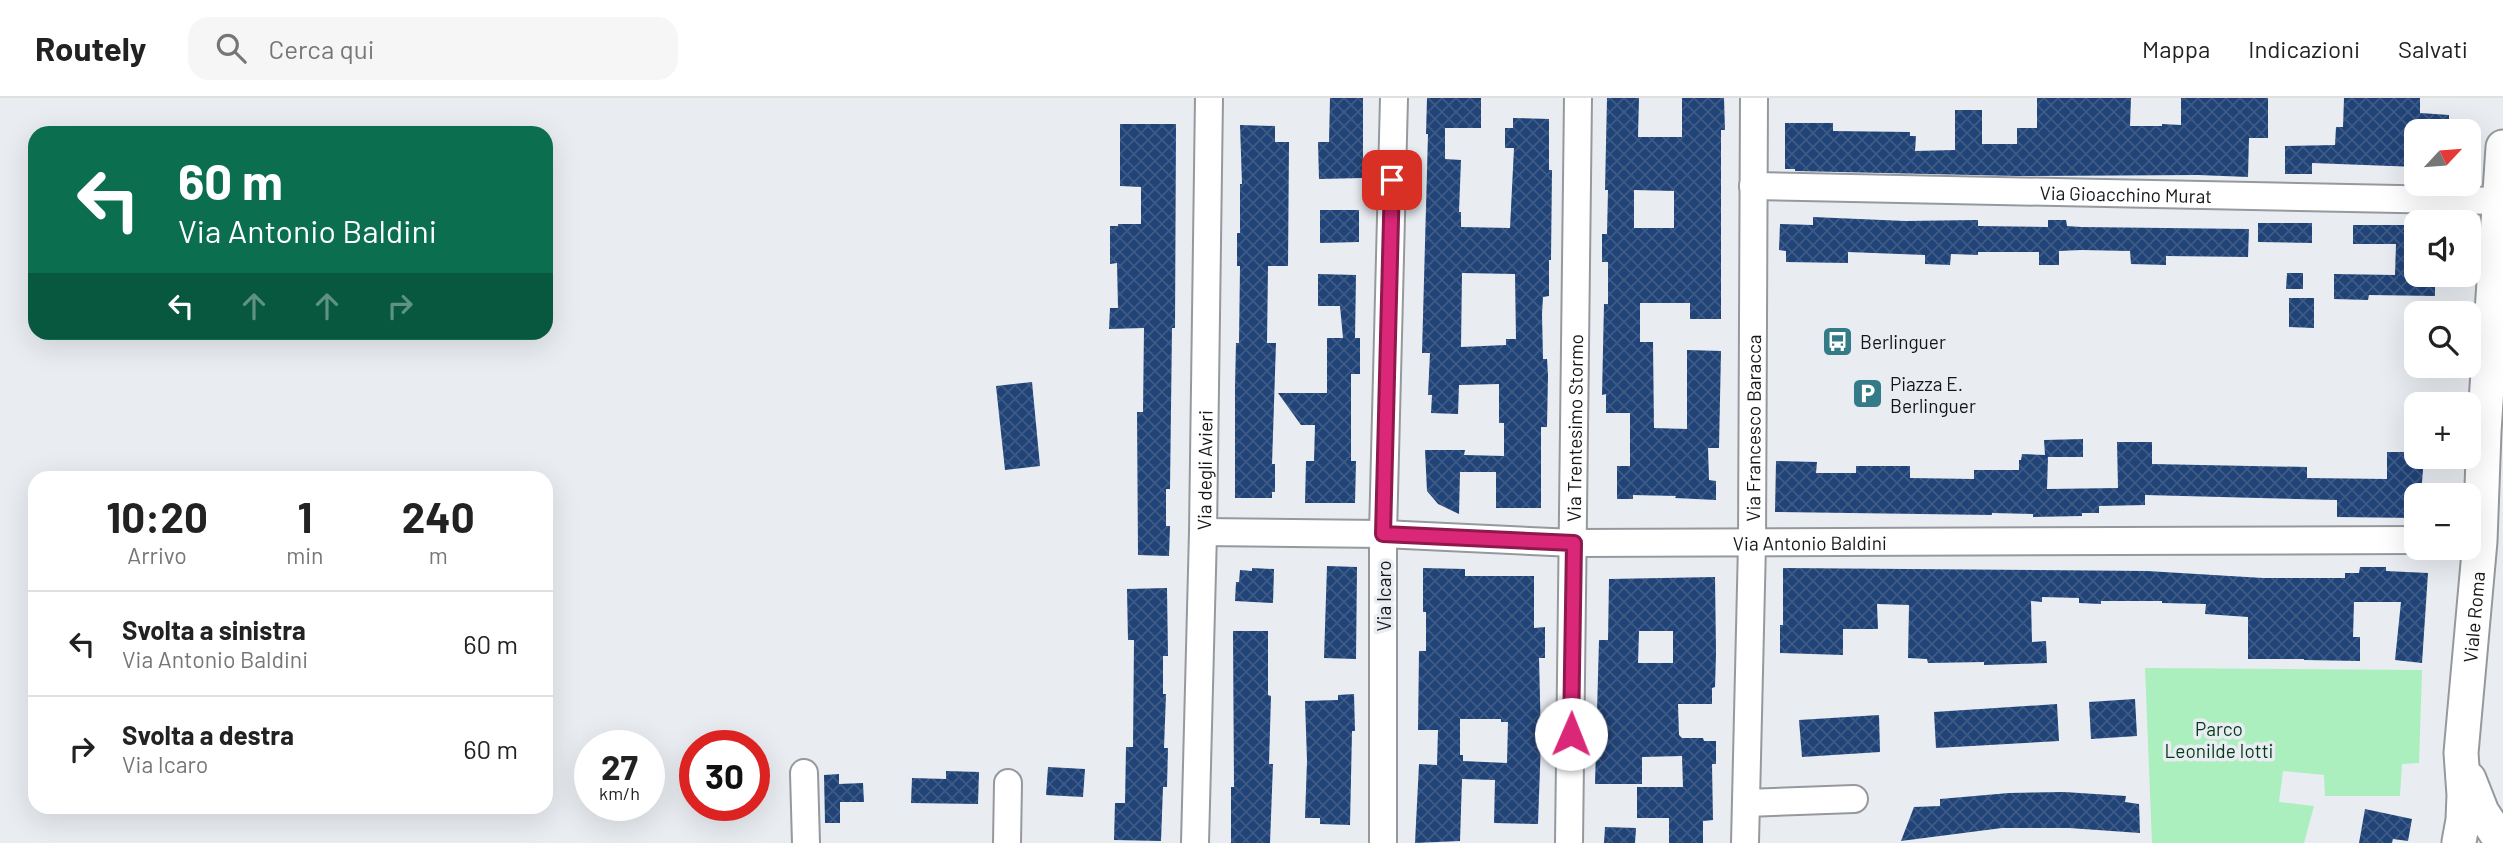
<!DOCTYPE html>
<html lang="it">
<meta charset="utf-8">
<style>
body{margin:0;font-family:Barlow,sans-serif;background:#f6f6f6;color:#222;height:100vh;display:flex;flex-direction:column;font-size:26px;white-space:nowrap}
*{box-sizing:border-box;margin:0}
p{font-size:23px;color:#767676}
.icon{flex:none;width:38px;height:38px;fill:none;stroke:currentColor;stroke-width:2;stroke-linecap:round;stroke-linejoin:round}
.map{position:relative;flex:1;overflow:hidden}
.drawer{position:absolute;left:28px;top:373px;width:525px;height:343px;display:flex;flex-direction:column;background:#fff;border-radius:21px;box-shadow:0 7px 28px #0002}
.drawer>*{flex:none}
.guide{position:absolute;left:28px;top:28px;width:525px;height:214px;border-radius:21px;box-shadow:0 7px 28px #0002;background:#0b6e4f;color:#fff;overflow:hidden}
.needle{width:46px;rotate:64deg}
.buttons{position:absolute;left:2404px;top:21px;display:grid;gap:14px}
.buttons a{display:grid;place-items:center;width:77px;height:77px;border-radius:14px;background:#fff;box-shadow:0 7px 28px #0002;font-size:35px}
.speed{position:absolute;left:574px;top:632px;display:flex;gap:14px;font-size:35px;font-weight:700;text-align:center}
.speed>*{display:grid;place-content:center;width:91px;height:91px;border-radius:50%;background:#fff;box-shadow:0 7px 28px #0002;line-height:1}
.speed small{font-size:18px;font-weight:400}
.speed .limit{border:10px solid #d22;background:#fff;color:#111}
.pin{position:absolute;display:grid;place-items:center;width:60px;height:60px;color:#fff;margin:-30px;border-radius:14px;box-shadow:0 4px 10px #0006}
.me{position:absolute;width:77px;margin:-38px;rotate:1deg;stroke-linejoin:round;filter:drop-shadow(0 0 5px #0008)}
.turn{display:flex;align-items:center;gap:24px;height:147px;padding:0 35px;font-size:32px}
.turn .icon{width:91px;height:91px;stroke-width:2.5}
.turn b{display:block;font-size:49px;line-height:60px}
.lanes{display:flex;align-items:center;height:66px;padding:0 35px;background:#0003;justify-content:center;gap:35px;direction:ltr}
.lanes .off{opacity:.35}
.eta{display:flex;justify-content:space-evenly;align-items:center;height:119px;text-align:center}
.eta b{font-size:42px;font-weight:700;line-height:49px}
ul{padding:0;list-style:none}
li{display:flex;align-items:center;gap:21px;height:105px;padding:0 35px;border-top:2px solid #e0e0e0}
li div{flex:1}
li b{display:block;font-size:26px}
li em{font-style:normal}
header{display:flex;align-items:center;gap:42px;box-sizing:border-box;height:98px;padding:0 35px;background:#fff;border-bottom:2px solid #e0e0e0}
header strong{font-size:33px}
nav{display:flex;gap:38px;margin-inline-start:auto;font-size:24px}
.search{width:490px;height:63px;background:#f6f6f6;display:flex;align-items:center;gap:18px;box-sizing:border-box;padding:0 24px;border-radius:21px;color:#767676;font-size:26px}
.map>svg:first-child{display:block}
.green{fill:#aaefbd}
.building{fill:url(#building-cross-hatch);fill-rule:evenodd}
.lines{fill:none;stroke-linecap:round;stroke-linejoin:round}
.minor-casing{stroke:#95999e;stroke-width:30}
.major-casing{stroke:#95999e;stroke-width:37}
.minor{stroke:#fff;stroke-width:26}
.major{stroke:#fff;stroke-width:33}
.route-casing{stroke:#8e194d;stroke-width:18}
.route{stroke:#db2777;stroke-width:12}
.labels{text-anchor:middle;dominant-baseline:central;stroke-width:7;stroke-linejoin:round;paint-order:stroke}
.street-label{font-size:19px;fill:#151618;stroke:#e9edf2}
.poi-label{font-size:19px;fill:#151618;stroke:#e9edf2;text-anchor:start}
.park-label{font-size:19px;fill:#033a1b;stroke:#e9edf2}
</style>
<header>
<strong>Routely</strong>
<div class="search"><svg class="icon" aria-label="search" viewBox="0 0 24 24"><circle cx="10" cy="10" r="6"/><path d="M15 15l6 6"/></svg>Cerca qui</div>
<nav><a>Mappa</a><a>Indicazioni</a><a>Salvati</a></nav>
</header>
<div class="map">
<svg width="2503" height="745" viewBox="0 0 2503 745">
<defs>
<pattern id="building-cross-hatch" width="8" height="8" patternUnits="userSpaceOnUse" patternTransform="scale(1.75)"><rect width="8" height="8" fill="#204378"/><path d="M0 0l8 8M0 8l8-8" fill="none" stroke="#3f5b85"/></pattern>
</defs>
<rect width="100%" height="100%" fill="#e9edf2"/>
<polygon class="green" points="2145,570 2422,572 2419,665 2402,666 2400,698 2325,698 2324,677 2283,673 2279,704 2314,708 2304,745 2152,745"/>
<g class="building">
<polygon points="1330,0 1363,0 1363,80 1319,81 1318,44 1329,44"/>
<path d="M1427,0h54v30h-36v31l16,1 -2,52h2v15l49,1 4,-80h-9v-20h8v-10l36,1v51h3l-1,90h-2v36l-6,1 -1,17 1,45h4l1,16 -1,52h-6v81h-45v-36h-36l-1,42 -21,-10 -11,-13 -2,-41h40l-1,5 40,1v-33h-5v-39l-40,1 -1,29 -27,-1 1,-18h-4l2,-42h-8l6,-219h-2zM1462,175l53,1 1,65h-10v6l-45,2z"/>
<path d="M1607,0h32l-1,39h44v-39h42l1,32h-4v189h-31v-16h-50v39h13l1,86 33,1v-79l34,1 -2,97h-11l1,32 7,1v19l-41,-2 1,-2 -43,-1v4h-16v-33h13v-53h-24v-19l-4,1 2,-91h4v-42h-6v-28h5l1,-44h-3zM1634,92l40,1v37h-40z"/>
<polygon points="2037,0 2131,0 2130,28 2162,28 2162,26 2181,27 2181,0 2268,0 2268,40 2249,40 2248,79 2198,77 2017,78 1795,73 1795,71 1785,71 1785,25 1833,25 1833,33 1910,34 1910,38 1916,38 1915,53 1955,52 1955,12 1982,12 1982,46 2017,46 2017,30 2037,30"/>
<polygon points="2344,0 2420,0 2420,15 2449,17 2449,33 2417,33 2417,69 2312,65 2312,76 2285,76 2285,48 2335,47 2336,29 2343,29"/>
<polygon points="1120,26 1176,26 1175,230 1172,230 1170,391 1166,391 1166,428 1170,428 1169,458 1138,457 1137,314 1143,314 1144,230 1109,231 1110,210 1118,210 1117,165 1110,166 1110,128 1118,128 1118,126 1141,126 1141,89 1120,88"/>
<polygon points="1240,27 1275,28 1275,44 1289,44 1288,168 1268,168 1267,245 1276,245 1272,366 1275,366 1275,394 1272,394 1272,400 1235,400 1235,289 1236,245 1239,245 1240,168 1237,168 1237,135 1240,135 1240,86 1242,86"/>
<polygon points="1320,112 1359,112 1359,144 1320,145"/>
<polygon points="1813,119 1905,123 1978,122 1978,128 2048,129 2048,122 2066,122 2067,128 2081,129 2249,131 2248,159 2166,158 2166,167 2131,166 2130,153 2081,152 2059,153 2059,167 2039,167 2039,154 1978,154 1978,157 1951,156 1950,167 1925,166 1925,157 1848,154 1848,165 1786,164 1786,153 1779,152 1780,126 1813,127"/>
<polygon points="2258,125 2312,125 2312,145 2258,144"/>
<polygon points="2353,127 2417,127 2417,177 2435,177 2435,198 2369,197 2368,202 2334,201 2334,176 2395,177 2396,146 2353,146"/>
<polygon points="2287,175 2303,175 2303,191 2286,191"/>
<polygon points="1318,176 1356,177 1355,240 1360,240 1360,276 1351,276 1351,363 1356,363 1355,405 1305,405 1306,363 1314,363 1315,327 1301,327 1278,295 1327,295 1327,240 1343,240 1340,208 1318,208"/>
<polygon points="2289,200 2314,200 2314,230 2289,229"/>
<polygon points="1032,284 1040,368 1005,372 996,288"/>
<polygon points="2083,341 2083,359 2048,359 2047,391 2118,390 2117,344 2152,344 2152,366 2307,369 2307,380 2387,381 2387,354 2417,354 2417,359 2424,359 2421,397 2417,397 2417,420 2337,419 2337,402 2145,397 2145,407 2099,408 2099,415 2082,415 2082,418 2033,419 2033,416 1992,415 1992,417 1775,414 1776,363 1817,364 1816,375 1856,375 1856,368 1910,368 1910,380 1974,381 1974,372 2019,372 2019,362 2021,362 2022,356 2045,357 2044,342"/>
<polygon points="1327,468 1357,469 1356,561 1324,560"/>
<polygon points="2360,469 2386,469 2386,473 2428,475 2422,565 2395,562 2401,504 2354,504 2353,539 2360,539 2360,563 2304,562 2304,561 2248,561 2248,519 2205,516 2206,506 2162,505 2162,503 2101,503 2101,506 2079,505 2079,500 2042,499 2042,504 2031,503 2032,544 2046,543 2047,565 1984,567 1984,564 1928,565 1927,561 1908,560 1909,507 1877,506 1878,531 1843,531 1843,557 1780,555 1780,527 1783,527 1783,470 2147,473 2263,480 2345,480 2345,475 2359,475"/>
<polygon points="1252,470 1274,471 1273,505 1235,503 1236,484 1239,484 1240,472 1252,473"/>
<path d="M1423,470l42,1v7h69v52l11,-1v31h-6l2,82 -3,84 -44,-1 1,-43 -33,-1 -2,62 -45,2 4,-79 18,1 1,-35h-20l1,-79h7v-39h-3zM1460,621h41v3h7l-1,41 -44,-2v-6h-3z"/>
<path d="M1715,479l1,76 -1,34 -3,1v16h-34l1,31 3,3h21l1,3h12v23h-4l1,56 -10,1v22h-34v-25h-32v-31h46l-1,-31 -40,1v27h-47l4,-144h9l1,-61zM1639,533h34v32h-35z"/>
<polygon points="1167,490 1168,558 1163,558 1163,596 1166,596 1164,650 1168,650 1167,689 1163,689 1161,743 1114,742 1115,705 1125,705 1126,649 1133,649 1134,542 1128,542 1127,491"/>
<polygon points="1233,533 1268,533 1268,597 1271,598 1269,666 1273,666 1270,745 1231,745 1231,689 1234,689"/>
<polygon points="1354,596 1355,633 1352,633 1350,727 1320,726 1320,720 1305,720 1307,663 1305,603 1338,602 1338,597"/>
<polygon points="2135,601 2137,638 2091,641 2089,604"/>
<polygon points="2057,606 2059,643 1936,650 1934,614"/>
<polygon points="1879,617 1880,654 1802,659 1799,622"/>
<polygon points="1048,669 1085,671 1083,699 1046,697"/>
<polygon points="946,673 979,674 978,706 911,705 912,680 946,681"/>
<polygon points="839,676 839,686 863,685 864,704 840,704 840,725 825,725 824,677"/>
<polygon points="2064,694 2126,698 2125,704 2139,706 2140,735 2069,730 2002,730 1901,743 1914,709 1940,708 1940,701 2009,695"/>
<polygon points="2365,711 2412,721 2408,743 2393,741 2392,745 2359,745"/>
<polygon points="1605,729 1636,730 1635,745 1604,745"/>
</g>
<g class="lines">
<defs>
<g id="minor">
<path id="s1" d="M1753,88l746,15"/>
<path id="s2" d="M1203,434l180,2 191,9 843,-3"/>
<polyline points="804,675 806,745"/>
<polyline points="1746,705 1854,701"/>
<polyline points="1007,745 1008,685"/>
<path id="s3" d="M1195,745l8,-311 6,-434"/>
<polyline points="1383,745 1383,436 1394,0"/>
<path id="s4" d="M1569,745l9,-745"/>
<path id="s5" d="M1745,745l7,-299 2,-446"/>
</g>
<g id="major">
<polyline points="2469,681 2482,714 2495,734"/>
<path id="s6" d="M2459,744l4,-22 1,-25 -3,-42 19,-212 4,-109 19,-285"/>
</g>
</defs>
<use href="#minor" class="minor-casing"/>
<use href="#major" class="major-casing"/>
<use href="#minor" class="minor"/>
<use href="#major" class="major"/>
</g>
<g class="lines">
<defs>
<polyline id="route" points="1392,82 1383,436 1574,445 1571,636"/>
</defs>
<use href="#route" class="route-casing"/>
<use href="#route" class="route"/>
</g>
<defs>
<symbol id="bus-square" viewBox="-11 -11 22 22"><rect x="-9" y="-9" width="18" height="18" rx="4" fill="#357b87" stroke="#e9edf2"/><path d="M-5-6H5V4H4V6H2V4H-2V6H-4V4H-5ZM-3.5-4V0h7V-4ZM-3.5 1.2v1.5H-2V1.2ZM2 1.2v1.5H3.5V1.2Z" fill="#fff"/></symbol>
<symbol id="parking-square" viewBox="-11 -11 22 22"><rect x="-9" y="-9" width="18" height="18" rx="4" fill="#357b87" stroke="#e9edf2"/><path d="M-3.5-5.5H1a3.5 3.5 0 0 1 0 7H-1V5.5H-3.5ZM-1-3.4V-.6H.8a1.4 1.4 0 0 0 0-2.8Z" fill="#fff"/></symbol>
</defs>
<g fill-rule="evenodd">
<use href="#bus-square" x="1820" y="226" width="35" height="35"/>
<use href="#parking-square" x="1850" y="278" width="35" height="35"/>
</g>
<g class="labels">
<g class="street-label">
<text stroke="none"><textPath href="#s1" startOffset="373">Via Gioacchino Murat</textPath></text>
<text stroke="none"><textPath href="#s4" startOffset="415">Via Trentesimo Stormo</textPath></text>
<text stroke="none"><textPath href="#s5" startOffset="415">Via Francesco Baracca</textPath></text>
<text stroke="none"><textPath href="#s3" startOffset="373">Via degli Avieri</textPath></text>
<text stroke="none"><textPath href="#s2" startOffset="607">Via Antonio Baldini</textPath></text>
<text transform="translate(1383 498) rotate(-90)">Via Icaro</text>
<text stroke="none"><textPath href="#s6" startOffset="226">Viale Roma</textPath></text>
</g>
<g class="poi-label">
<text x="1860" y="243">Berlinguer</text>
<text x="1890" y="285">Piazza E.<tspan x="1890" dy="22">Berlinguer</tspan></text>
</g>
<g class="park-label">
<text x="2219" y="630">Parco<tspan x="2219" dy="22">Leonilde Iotti</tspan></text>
</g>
</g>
</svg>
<div class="buttons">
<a><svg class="needle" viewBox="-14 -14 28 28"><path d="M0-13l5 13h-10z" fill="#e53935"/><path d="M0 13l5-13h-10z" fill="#767676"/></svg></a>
<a><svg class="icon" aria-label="sound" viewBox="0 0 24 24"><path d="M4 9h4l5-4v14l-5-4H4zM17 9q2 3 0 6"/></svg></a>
<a><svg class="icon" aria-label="search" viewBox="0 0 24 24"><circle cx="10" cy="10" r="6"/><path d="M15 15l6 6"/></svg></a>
<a>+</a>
<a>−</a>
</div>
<div class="speed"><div>27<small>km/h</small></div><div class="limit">30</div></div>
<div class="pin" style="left:1392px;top:82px;background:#d93025"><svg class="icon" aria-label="arrive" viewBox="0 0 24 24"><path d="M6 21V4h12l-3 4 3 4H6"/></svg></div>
<svg class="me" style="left:1571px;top:636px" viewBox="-20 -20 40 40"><circle r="19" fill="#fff"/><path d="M0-13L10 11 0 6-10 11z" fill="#db2777"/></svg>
<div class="guide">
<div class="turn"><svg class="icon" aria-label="left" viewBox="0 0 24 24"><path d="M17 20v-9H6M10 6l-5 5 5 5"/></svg><div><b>60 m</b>Via Antonio Baldini</div></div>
<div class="lanes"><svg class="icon" aria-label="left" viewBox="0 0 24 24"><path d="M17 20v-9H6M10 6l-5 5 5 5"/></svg><svg class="icon off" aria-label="ahead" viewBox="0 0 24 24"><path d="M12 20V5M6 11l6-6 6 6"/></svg><svg class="icon off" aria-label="ahead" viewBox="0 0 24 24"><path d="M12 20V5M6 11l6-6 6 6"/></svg><svg class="icon off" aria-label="right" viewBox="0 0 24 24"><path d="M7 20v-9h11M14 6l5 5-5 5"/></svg></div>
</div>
<section class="drawer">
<div class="eta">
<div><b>10:20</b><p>Arrivo</p></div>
<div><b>1</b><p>min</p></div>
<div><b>240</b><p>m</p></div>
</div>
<ul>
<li><svg class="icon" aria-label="left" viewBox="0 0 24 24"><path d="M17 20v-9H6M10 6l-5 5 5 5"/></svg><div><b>Svolta a sinistra</b><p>Via Antonio Baldini</p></div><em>60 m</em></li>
<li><svg class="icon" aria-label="right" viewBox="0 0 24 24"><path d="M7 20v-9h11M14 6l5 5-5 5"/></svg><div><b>Svolta a destra</b><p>Via Icaro</p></div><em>60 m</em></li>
</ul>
</section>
</div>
